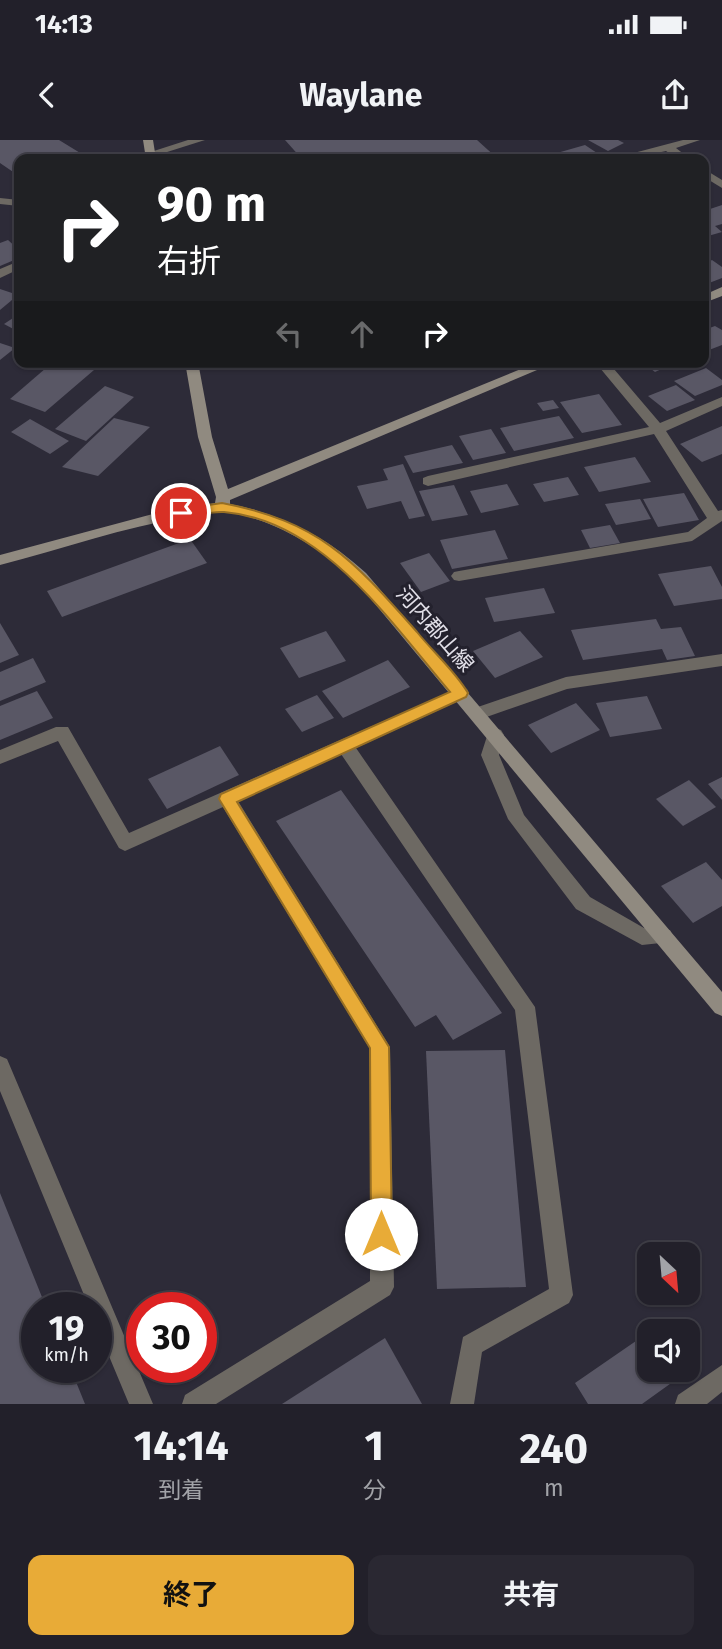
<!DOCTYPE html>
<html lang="ja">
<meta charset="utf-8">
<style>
body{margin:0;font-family:"Fira Sans","Noto Sans JP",sans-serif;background:#2a2832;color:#f1f3f6;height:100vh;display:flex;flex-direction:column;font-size:26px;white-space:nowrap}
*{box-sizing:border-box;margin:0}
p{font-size:23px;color:#a2a3a8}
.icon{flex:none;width:38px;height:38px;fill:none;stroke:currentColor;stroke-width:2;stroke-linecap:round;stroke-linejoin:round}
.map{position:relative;height:1264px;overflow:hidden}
.side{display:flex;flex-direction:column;background:#22202a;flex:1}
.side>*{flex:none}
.guide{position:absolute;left:14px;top:14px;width:695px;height:214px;border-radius:14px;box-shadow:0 2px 5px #0004,0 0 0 2px #3f3e47;background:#202124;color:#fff;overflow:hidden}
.needle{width:46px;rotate:154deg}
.buttons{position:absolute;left:637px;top:1102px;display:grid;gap:14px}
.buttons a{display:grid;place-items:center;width:63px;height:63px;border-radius:14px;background:#22202a;box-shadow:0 2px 5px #0004,0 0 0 2px #3f3e47;font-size:35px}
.speed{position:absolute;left:21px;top:1152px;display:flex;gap:14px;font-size:35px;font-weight:700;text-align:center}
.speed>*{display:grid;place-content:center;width:91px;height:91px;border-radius:50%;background:#22202a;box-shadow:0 2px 5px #0004,0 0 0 2px #3f3e47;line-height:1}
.speed small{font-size:18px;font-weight:400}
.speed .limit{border:10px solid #d22;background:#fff;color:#111}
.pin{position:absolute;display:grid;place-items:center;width:60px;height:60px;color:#fff;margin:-30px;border:4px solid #fff;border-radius:50%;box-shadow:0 2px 7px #0007}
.me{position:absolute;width:77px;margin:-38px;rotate:0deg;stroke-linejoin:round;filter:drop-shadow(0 0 5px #0008)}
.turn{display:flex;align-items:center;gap:24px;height:147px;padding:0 28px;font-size:32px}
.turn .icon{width:91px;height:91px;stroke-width:2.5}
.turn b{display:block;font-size:49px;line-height:60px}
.lanes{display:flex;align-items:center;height:66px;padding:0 28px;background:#0003;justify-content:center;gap:35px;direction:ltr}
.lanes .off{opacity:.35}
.eta{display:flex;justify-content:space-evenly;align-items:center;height:119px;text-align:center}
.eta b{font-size:42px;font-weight:700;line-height:49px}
.primary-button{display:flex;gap:14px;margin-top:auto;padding:14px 28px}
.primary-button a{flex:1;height:80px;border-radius:14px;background:#e8ab37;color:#111;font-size:28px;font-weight:700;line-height:80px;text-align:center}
.primary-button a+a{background:#2a2832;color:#f1f3f6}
.status{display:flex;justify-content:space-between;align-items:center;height:49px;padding:0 35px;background:#22202a;direction:ltr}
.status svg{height:19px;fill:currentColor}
header{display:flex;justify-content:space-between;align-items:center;height:91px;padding:0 28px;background:#22202a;font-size:32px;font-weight:700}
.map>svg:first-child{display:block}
.building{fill:#595765}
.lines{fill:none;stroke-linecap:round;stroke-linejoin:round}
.street{fill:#6d6963;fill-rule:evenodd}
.secondary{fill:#908a80;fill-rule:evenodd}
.route{fill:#e8ab37;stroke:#976f24;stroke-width:2}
.labels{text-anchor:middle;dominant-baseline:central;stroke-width:6;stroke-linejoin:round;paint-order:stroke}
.street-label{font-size:21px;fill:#e2e0e9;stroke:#23212d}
</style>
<div class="status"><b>14:13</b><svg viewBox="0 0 49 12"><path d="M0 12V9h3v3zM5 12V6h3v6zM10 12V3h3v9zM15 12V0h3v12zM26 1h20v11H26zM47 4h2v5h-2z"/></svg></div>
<header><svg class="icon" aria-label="back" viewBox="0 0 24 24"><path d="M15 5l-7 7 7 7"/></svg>Waylane<svg class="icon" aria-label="share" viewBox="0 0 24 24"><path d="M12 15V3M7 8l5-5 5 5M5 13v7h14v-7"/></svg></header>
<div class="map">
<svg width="722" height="1264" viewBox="0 0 722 1264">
<rect width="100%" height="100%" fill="#2d2b38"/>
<g class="building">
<polygon points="0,0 59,0 90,19 19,19 19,36 0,23"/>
<polygon points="285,0 477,0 498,19 302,19"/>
<polygon points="588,0 618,0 624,3 608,11"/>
<polygon points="585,5 603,17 566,19 557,13"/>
<polygon points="722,65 722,84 715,86 722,92 708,96 704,93 704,71"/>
<polygon points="8,100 19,110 19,118 0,126 0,103"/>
<polygon points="712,120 722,127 722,138 704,145 704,124"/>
<polygon points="0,149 18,155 0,170"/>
<polygon points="19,174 19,192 4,184"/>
<polygon points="715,186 722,190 722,205 709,210 704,206 704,190"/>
<polygon points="0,203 15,208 0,220"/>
<polygon points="53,222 72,222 94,230 45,272 10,259"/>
<polygon points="642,222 677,222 655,232"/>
<polygon points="706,228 722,240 722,245 695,256 674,241"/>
<polygon points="676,245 695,260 667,271 648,256"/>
<polygon points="105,246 134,257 86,301 55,289"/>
<polygon points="599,254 622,285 582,293 560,262"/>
<polygon points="553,260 559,268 543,271 537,263"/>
<polygon points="559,276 574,298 514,311 500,288"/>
<polygon points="114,278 150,287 98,336 62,327"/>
<polygon points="30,279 69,301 50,314 11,292"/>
<polygon points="722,286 722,314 702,322 680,304"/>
<polygon points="491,289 506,313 473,320 459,296"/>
<polygon points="452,305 463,323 413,333 404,316"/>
<polygon points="635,317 651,342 599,352 584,327"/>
<polygon points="403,324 425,376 409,379 401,361 367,369 357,346 388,340 383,329"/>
<polygon points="568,337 579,355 544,362 533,344"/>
<polygon points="507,344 519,365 481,373 470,351"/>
<polygon points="454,345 468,375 432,381 419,351"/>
<polygon points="684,353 699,380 658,387 643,359"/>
<polygon points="640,359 651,379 616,385 605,364"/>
<polygon points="610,385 620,403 590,408 581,390"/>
<polygon points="495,390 508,419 452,429 440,400"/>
<polygon points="190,399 207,423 62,477 47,451"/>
<polygon points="429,413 450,441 421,452 400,423"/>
<polygon points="711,426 722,447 722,459 674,466 658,434"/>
<polygon points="544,448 555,473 494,482 485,458"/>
<polygon points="656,479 661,489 681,487 695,516 667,520 662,509 583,520 571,490"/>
<polygon points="0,483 19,515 0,523"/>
<polygon points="326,491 346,521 299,538 280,508"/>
<polygon points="520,491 543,517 495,538 473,511"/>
<polygon points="33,518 46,542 0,561 0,532"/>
<polygon points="388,520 410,547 343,578 322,551"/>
<polygon points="37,551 53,578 0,600 0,566"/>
<polygon points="317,555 334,578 302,592 285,569"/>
<polygon points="647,556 662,589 610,597 596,563"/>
<polygon points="576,563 600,590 551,613 528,585"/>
<polygon points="220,606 239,635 167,669 148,639"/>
<polygon points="722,637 722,660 708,644"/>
<polygon points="689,640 716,667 683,686 656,659"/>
<polygon points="341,650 502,873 453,900 436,875 415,887 276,681"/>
<polygon points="706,722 722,740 722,766 693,783 661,746"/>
<polygon points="505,910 526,1147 437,1149 426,911"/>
<polygon points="0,1053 46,1167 37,1167 37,1227 70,1227 85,1264 0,1264"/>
<polygon points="649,1192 649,1230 688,1230 688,1216 695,1226 642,1264 588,1264 575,1243"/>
<polygon points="385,1198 422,1264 282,1264"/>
</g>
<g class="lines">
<g class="street">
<polygon points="188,0 205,0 145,19 129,19"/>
<polygon points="683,0 700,0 676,8 690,19 678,19 666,11 629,19 611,19"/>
<polygon points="704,29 722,40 722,48 704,37"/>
<polygon points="0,58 19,60 19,66 0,64"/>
<polygon points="19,121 19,129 0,138 0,129"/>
<polygon points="595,222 608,222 660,283 722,257 722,266 666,291 718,371 722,370 722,381 692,401 459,441 454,440 451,436 454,432 459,431 688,392 707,378 654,294 428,346 423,344 423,338 428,336 649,287"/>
<polygon points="722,514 722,526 567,549 478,580 472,579 470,574 472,569 566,537"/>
<polygon points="461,547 467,549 469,553 467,557 356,608 535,867 573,1155 569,1163 482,1212 474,1264 450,1264 463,1197 549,1149 515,870 341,614 238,661 390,907 394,1147 390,1155 216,1264 182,1264 185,1255 370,1141 370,909 223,667 125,711 119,708 58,601 0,624 0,610 56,587 68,587 129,693"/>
<polygon points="495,588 501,590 504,595 499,615 524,675 590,757 644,788 670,790 673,796 670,802 642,805 576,769 508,679 481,615 489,590"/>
<polygon points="0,916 7,919 153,1264 129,1264 96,1185 96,1167 89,1167 0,951"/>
<polygon points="722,1225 722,1252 707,1264 675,1264 678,1255"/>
</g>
<g class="secondary">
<polygon points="143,0 153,0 156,19 146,19"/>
<polygon points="722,147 722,156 704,163 704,155"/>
<path d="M185,222h13l14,75 16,52 310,-127h18l-326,138v4c52,10 97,33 136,69l356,419v24l-7,-3 -359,-432c-36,-33 -82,-63 -132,-69 -11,-1 -25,3 -37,5 -63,10 -125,32 -187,48v-10l164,-44 51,-8 1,-6 -18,-60z"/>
</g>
</g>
<path class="route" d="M222,363c99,19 131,57 195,129 16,20 38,39 51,61l-2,4 -229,105 152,245 3,187 -3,7 -8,3 -7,-3 -3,-7 -1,-186 -151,-249 2,-5 229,-102c-59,-69 -127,-172 -226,-180 -13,-1 -29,4 -43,6l-6,-5 6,-4z"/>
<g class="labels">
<g class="street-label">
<text transform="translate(435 489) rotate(49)">河内郡山線</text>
</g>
</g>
</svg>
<div class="buttons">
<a><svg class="needle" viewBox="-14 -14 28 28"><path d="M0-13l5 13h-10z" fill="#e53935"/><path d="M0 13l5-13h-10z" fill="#a2a3a8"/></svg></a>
<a><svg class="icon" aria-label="sound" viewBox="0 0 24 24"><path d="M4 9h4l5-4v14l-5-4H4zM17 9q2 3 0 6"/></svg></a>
</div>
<div class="speed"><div>19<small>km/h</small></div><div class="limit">30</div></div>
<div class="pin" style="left:181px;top:373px;background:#d93025"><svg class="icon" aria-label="arrive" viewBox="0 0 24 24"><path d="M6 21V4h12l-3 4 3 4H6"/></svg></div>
<svg class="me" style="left:381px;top:1094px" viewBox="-20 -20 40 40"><circle r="19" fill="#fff"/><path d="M0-13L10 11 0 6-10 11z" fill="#e8ab37"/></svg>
<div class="guide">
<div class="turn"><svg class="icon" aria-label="right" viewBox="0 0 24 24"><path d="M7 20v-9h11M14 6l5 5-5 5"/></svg><div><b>90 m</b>右折</div></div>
<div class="lanes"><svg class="icon off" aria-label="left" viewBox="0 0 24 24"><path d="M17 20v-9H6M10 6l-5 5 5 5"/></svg><svg class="icon off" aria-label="ahead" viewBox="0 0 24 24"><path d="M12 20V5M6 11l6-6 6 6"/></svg><svg class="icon" aria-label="right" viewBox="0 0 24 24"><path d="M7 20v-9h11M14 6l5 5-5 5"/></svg></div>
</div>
</div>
<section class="side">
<div class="eta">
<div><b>14:14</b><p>到着</p></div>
<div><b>1</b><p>分</p></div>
<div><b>240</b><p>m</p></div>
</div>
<div class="primary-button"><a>終了</a><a>共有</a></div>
</section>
